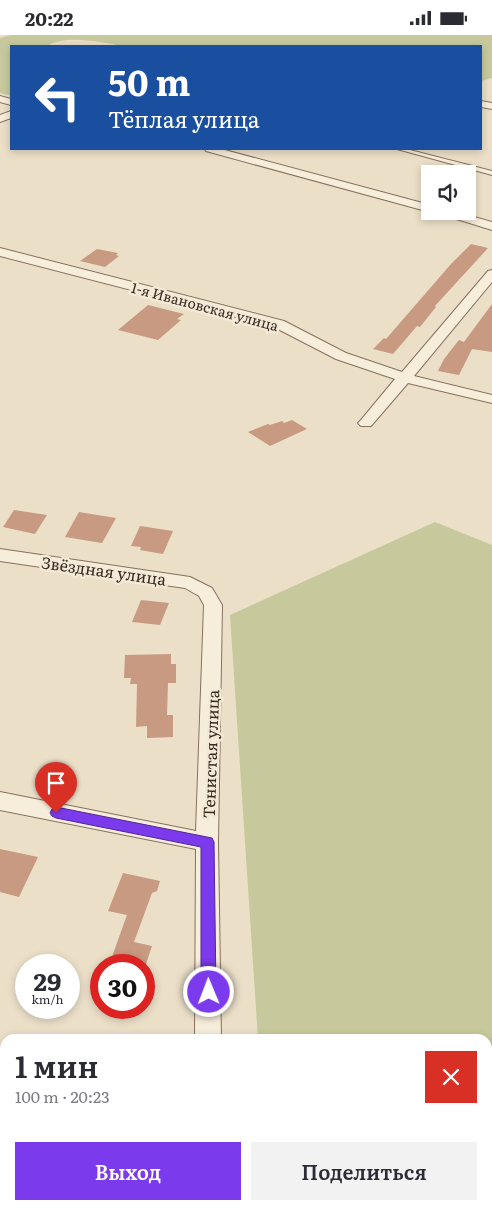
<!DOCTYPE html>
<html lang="ru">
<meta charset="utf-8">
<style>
body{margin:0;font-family:Literata,serif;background:#f2f2f3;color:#2b2b33;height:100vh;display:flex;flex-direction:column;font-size:19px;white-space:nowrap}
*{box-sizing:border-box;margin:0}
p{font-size:16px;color:#7c7c81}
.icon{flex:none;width:28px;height:28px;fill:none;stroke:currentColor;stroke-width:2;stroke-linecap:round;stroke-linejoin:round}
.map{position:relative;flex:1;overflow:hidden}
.details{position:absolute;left:0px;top:999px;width:492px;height:176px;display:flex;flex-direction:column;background:#fff;border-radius:15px 15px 0 0;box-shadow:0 2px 8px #0003}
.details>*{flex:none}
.guide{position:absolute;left:10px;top:10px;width:472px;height:105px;border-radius:0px;box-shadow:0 2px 8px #0003;background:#1a4fa0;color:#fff;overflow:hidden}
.tools{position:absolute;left:421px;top:130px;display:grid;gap:10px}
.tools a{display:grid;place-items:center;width:55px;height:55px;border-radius:0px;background:#fff;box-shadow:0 2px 8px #0003;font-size:25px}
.speed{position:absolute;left:15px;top:919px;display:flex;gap:10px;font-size:25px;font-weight:700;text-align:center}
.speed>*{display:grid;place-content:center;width:65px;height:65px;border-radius:50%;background:#fff;box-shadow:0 2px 8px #0003;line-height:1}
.speed small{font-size:12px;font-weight:400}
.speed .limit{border:8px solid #d22;background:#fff;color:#111}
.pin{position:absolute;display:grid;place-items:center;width:42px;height:42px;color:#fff;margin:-51px -21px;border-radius:50% 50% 50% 0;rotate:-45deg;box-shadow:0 0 5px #0007}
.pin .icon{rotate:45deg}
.me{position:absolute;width:55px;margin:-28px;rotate:359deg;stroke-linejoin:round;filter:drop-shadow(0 0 4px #0008)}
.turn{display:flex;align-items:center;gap:18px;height:105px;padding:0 15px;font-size:22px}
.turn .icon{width:65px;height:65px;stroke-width:2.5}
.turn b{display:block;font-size:35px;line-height:42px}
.round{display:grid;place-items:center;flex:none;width:52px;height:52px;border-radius:0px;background:#f2f2f3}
.summary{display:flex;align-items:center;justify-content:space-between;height:85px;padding:0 15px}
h1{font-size:30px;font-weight:600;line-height:38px}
.primary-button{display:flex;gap:10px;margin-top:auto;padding:10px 15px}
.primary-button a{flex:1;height:58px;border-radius:0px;background:#7c3aed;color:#fff;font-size:20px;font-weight:600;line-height:58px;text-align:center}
.primary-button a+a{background:#f2f2f3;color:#2b2b33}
.status{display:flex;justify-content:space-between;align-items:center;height:35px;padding:0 25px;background:#fff;direction:ltr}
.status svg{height:14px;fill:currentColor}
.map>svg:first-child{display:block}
.green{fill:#c7c99d}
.building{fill:#c79a81}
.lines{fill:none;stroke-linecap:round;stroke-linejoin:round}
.lane-casing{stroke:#86715e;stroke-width:2}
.street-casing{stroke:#86715e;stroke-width:2}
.lane{fill:#f7eddb;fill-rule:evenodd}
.street{fill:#f7eddb;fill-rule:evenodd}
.route{fill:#7c3aed;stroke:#51269a}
.labels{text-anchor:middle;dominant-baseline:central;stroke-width:5;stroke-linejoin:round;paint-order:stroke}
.far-street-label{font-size:14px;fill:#382b21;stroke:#f3e9d7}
.street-label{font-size:16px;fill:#382b21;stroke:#f3e9d7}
</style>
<div class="status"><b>20:22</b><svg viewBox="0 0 49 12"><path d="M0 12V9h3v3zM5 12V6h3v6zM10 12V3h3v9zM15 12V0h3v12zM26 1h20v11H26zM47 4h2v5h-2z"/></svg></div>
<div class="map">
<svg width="492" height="1174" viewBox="0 0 492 1174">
<rect width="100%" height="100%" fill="#ebdfc8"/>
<g class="green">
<path d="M11,0h481v43l-11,3v-35h-364l-3,-2c-21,-3 -50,-9 -67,2h-36v50l-11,-3v-55z"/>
<polygon points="435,487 492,510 492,1174 269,1174 269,1170 488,1170 488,1004 258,1004 230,580"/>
</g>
<g class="building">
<polygon points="471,209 488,213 435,271 436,272 420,292 417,291 393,319 373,314 384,303 386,304 451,229"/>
<polygon points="97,214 118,218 116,220 119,221 105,232 80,226"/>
<polygon points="492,269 492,317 472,314 459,340 438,336 444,324 459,305 464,307"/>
<polygon points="148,270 184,279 177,284 181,285 158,305 118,295"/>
<polygon points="292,385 307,394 270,411 248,397 268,389 270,390 282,386 284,388"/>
<polygon points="14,475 47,480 35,499 3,492"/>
<polygon points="79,477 116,483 102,508 65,502"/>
<polygon points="140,491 173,496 163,519 140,515 141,512 131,511"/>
<polygon points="141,565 169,568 160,590 132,587"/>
<polygon points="171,619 171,629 176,629 176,648 168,648 167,680 173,680 173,702 147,703 147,691 136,692 137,649 130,649 131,643 124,643 125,620"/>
<polygon points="0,814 38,822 19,862 0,857"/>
<polygon points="123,838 160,846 157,856 152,858 134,907 152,911 146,929 138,927 137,930 109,930 127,880 108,876"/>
</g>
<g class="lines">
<defs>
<polygon id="lane" points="397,114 406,114 492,136 492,140"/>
<g id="street">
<polygon points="0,61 11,64 11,70 0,67"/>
<polygon points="481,66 492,68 492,74 481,72"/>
<polygon points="11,76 11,83 0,87 0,80"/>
<polygon points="205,114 221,114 430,170 430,176 453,176 492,187 492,195 434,177 426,176 206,116"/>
<polygon points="0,213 284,286 346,318 402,337 488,236 492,235 492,247 414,341 492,360 492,368 408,348 371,391 361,391 358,388 361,385 395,344 336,324 274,292 0,221"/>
<polygon points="0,514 190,542 212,553 222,570 218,807 221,1004 195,1004 196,814 0,775 0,757 196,796 204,570 199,561 185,553 0,526"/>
<polygon points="0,1145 5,1146 5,1170 15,1170 6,1174 0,1173"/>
<polygon points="25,1170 66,1170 67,1174 26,1174"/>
<rect x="183" y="1170" width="28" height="4"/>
</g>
</defs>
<use href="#lane" class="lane-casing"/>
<use href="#street" class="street-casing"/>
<use href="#lane" class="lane"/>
<use href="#street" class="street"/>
</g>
<polygon class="route" points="56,772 212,803 214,807 216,957 214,962 209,964 203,962 201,957 201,812 56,783 52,781 50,778 52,774"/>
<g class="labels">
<g class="far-street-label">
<text transform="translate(205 271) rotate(15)">1-я Ивановская улица</text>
</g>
<g class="street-label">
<text transform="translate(104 535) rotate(8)">Звёздная улица</text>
<text transform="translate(210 719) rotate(-88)">Тенистая улица</text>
</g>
</g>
</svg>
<div class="tools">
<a><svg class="icon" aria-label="sound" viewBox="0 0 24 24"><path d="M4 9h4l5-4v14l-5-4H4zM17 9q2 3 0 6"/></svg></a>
</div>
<div class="speed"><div>29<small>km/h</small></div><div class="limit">30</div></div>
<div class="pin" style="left:56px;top:778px;background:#d93025"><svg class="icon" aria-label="arrive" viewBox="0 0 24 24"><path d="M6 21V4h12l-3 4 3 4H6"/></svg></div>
<svg class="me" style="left:209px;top:957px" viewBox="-20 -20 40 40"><circle r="17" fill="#7c3aed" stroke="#fff" stroke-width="3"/><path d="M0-11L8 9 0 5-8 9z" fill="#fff"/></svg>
<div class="guide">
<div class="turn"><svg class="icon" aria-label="left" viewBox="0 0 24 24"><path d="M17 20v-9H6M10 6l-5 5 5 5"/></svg><div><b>50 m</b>Тёплая улица</div></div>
</div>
<section class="details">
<div class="summary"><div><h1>1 мин</h1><p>100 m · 20:23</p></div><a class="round" style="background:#d93025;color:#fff"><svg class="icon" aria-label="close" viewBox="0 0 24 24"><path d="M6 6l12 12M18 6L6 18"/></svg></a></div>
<div class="primary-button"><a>Выход</a><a>Поделиться</a></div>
</section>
</div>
